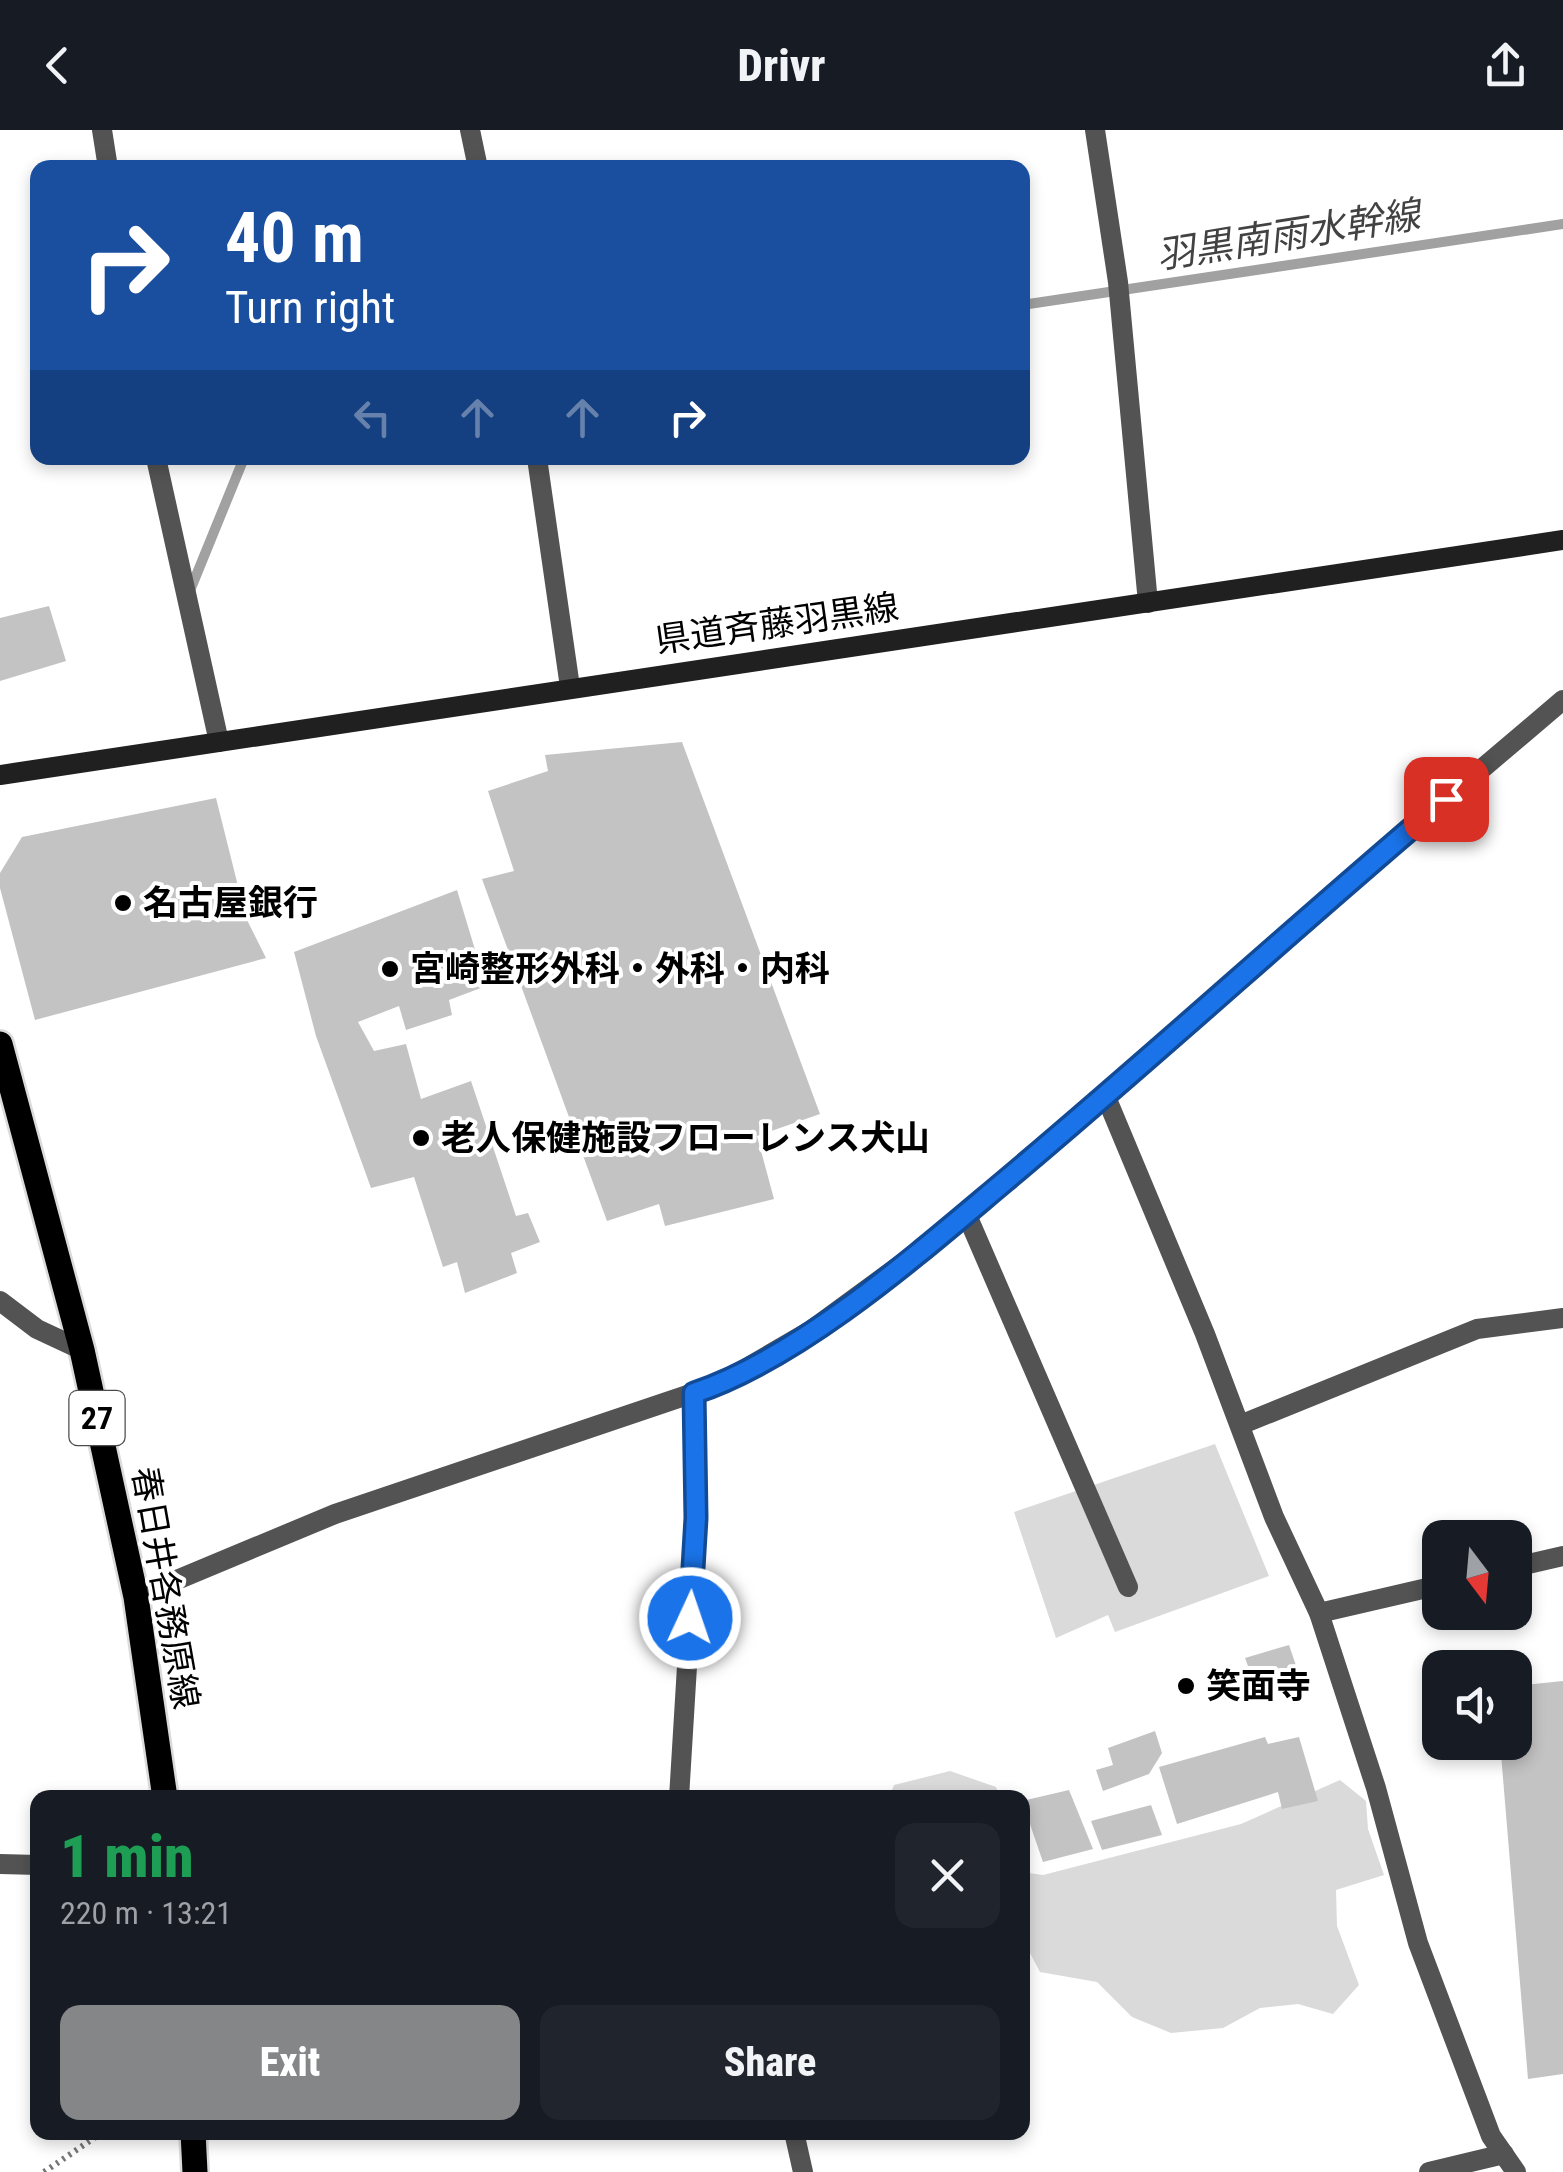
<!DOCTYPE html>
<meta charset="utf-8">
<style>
body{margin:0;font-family:"Roboto Condensed","Noto Sans JP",sans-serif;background:#20242c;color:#f1f3f6;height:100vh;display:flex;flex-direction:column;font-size:38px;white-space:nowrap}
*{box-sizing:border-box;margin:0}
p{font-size:32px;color:#9ea1a6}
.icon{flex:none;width:55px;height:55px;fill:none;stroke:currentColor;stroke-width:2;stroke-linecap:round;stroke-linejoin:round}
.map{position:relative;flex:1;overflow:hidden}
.sheet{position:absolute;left:30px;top:1660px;width:1000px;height:350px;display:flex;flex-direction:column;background:#171b24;border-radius:20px;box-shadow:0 5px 15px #0003}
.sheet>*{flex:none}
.top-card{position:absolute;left:30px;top:30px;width:1000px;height:305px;border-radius:20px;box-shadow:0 5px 15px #0003;background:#1a4fa0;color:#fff;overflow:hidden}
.needle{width:65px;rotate:164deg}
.buttons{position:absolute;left:1422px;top:1390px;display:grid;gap:20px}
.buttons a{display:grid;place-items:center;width:110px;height:110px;border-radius:20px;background:#171b24;box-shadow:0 5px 15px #0003;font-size:50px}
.pin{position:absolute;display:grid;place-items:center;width:85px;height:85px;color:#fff;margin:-42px;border-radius:20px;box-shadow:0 5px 15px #0006}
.me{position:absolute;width:110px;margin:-55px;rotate:3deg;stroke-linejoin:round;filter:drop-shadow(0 0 8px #0008)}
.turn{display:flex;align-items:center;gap:35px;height:210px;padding:0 30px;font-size:45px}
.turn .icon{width:130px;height:130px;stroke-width:2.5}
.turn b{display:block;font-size:70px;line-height:85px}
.lanes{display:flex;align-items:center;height:95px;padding:0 30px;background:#0003;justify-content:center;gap:50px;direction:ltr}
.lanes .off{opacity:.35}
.round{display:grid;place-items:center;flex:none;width:105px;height:105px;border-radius:20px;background:#20242c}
.summary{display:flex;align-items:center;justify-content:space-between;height:170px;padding:0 30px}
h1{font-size:60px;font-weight:800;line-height:75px;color:#1e9e55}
.button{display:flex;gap:20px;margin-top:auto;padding:20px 30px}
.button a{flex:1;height:115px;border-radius:20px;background:#858687;color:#fff;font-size:40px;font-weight:800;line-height:115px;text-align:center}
.button a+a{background:#20242c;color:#f1f3f6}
header{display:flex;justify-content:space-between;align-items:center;height:130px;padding:0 30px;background:#171b24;font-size:45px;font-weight:800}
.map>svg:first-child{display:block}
.green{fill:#dadada}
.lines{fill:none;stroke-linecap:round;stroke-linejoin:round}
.stream{stroke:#a1a1a1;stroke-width:10}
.building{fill:#c3c3c3}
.primary-casing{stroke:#dbdbdb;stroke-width:30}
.path{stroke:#757575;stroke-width:6;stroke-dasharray:2.5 5;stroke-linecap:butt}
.lane{stroke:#535353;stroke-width:20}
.street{stroke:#535353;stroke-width:20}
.secondary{stroke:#202020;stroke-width:20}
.primary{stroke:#000;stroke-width:25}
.route-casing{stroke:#114b97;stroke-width:25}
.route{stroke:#1a73e8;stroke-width:18}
.poi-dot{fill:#000;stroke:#fff;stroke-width:4}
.labels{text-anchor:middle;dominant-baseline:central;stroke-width:8;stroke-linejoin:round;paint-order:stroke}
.shield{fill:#fff;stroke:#4c4c4c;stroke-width:2.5}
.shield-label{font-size:32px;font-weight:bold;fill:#000}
.street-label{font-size:35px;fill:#000;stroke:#fff}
.poi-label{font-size:35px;font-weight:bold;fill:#000;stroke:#fff;text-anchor:start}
.water-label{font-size:38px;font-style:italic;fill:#424242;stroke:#fff}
</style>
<header><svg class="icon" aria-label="back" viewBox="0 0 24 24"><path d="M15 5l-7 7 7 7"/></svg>Drivr<svg class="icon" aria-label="share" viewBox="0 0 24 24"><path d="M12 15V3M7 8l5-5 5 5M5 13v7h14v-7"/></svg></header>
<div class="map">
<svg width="1563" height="2042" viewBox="0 0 1563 2042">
<rect width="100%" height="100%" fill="#fff"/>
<g class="green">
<polygon points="1215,1314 1269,1446 1115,1502 1108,1485 1056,1508 1014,1382"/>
<polygon points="950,1641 996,1657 1000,1667 889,1667 894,1655"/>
<polygon points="1340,1650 1366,1671 1368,1699 1384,1745 1336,1760 1337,1796 1359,1855 1333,1884 1298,1874 1260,1878 1223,1898 1171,1903 1132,1887 1097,1852 1040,1842 1023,1810 1022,1742 1043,1745 1241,1694"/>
</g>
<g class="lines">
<g class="stream">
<polyline points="1022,175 1563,94"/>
<polyline points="189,463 244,328"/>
</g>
</g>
<g class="building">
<polygon points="49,476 66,531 0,551 0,488"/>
<polygon points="682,612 820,984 757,1006 774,1069 665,1096 659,1074 607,1091 482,749 514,741 488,661 548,641 545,625"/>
<polygon points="216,668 246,788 266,828 35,890 0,758 0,743 22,707"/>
<polygon points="457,760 486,856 449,870 452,885 406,900 399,876 358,892 374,921 406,914 421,969 471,951 516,1086 528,1083 540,1112 511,1123 517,1143 465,1163 457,1132 443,1137 414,1047 371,1058 316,906 294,822"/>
<polygon points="1289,1515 1301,1550 1258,1563 1245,1528"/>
<polygon points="1563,1551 1563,1944 1528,1949 1500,1612 1515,1612 1515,1556"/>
<polygon points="1155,1601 1162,1623 1149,1644 1103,1661 1096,1640 1113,1635 1108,1618"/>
<polygon points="1265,1607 1268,1614 1299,1607 1318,1671 1282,1679 1278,1662 1177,1694 1159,1637"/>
<polygon points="1069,1660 1093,1719 1043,1732 1022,1671"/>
<polygon points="1151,1675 1162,1705 1102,1720 1091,1691"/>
</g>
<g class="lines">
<defs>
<g id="primary">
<polyline points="0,914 82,1220 136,1467 165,1668"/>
<polyline points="193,2002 195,2042"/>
</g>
</defs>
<use href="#primary" class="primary-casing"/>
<polyline class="path" points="44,2042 103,2002"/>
<g class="lane">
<polyline points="102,0 108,38"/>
<polyline points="156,328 219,612"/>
<polyline points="966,1083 1128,1457"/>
</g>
<g class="street">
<polyline points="470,0 478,38"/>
<polyline points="1095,0 1118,152 1148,473"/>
<polyline points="537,328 570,557"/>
<polyline points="1106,967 1205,1204 1274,1387 1319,1483 1376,1658 1418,1813 1491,2006 1516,2042"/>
<polyline points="0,1171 37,1199 82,1220"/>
<polyline points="1240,1295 1477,1199 1563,1188"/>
<polyline points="1515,1437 1563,1426"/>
<polyline points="136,1467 335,1384 717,1255 810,1201 922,1119 1106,967 1307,787 1563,570"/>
<polyline points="1319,1483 1440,1455"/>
<polyline points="679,1668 696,1388 694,1263"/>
<polyline points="0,1734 38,1735"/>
<polyline points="794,2002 803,2042"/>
<polyline points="1429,2042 1504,2024"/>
</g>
<polyline class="secondary" points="0,645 1563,410"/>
<use href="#primary" class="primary"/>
</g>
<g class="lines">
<defs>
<path id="route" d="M690,1488l6,-100 -2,-125c106,-35 225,-140 311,-212 149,-125 292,-256 441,-382"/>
</defs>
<use href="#route" class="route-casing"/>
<use href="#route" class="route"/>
</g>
<g class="poi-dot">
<circle cx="123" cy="773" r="10"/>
<circle cx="390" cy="839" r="10"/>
<circle cx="421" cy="1008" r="10"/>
<circle cx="1186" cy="1556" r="10"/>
</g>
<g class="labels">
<rect class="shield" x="69.5" y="1261" width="55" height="54" rx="8"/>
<g class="shield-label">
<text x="97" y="1288">27</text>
</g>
<g class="street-label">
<text transform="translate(777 494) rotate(-8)">県道斉藤羽黒線</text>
<text transform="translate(165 1458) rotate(80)">春日井各務原線</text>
</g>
<g class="poi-label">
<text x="143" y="773">名古屋銀行</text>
<text x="410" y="839">宮崎整形外科・外科・内科</text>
<text x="441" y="1008">老人保健施設フローレンス犬山</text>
<text x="1206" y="1556">笑面寺</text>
</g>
<g class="water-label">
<text transform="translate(1288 105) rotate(-9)">羽黒南雨水幹線</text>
</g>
</g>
</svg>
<div class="buttons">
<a><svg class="needle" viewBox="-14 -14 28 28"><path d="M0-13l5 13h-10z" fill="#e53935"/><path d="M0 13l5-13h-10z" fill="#9ea1a6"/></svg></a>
<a><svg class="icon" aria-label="sound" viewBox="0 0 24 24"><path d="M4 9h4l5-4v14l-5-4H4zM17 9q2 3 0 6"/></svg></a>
</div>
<div class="pin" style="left:1446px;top:669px;background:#d93025"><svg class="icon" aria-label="arrive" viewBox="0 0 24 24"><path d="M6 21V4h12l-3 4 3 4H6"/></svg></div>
<svg class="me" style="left:690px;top:1488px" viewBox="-20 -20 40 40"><circle r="17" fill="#1a73e8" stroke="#fff" stroke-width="3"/><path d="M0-11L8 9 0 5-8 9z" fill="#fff"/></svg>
<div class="top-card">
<div class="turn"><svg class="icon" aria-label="right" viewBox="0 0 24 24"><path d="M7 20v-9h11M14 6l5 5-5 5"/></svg><div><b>40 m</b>Turn right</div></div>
<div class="lanes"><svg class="icon off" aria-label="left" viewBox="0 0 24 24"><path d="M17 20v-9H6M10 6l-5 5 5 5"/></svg><svg class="icon off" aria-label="ahead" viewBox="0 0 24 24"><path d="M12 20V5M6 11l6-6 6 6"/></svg><svg class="icon off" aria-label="ahead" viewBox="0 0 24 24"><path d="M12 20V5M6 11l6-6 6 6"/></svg><svg class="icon" aria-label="right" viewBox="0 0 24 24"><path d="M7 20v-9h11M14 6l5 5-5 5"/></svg></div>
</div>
<section class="sheet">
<div class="summary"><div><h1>1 min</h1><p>220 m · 13:21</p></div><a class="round"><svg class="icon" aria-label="close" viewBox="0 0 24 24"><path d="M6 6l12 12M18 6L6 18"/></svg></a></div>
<div class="button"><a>Exit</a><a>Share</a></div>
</section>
</div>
